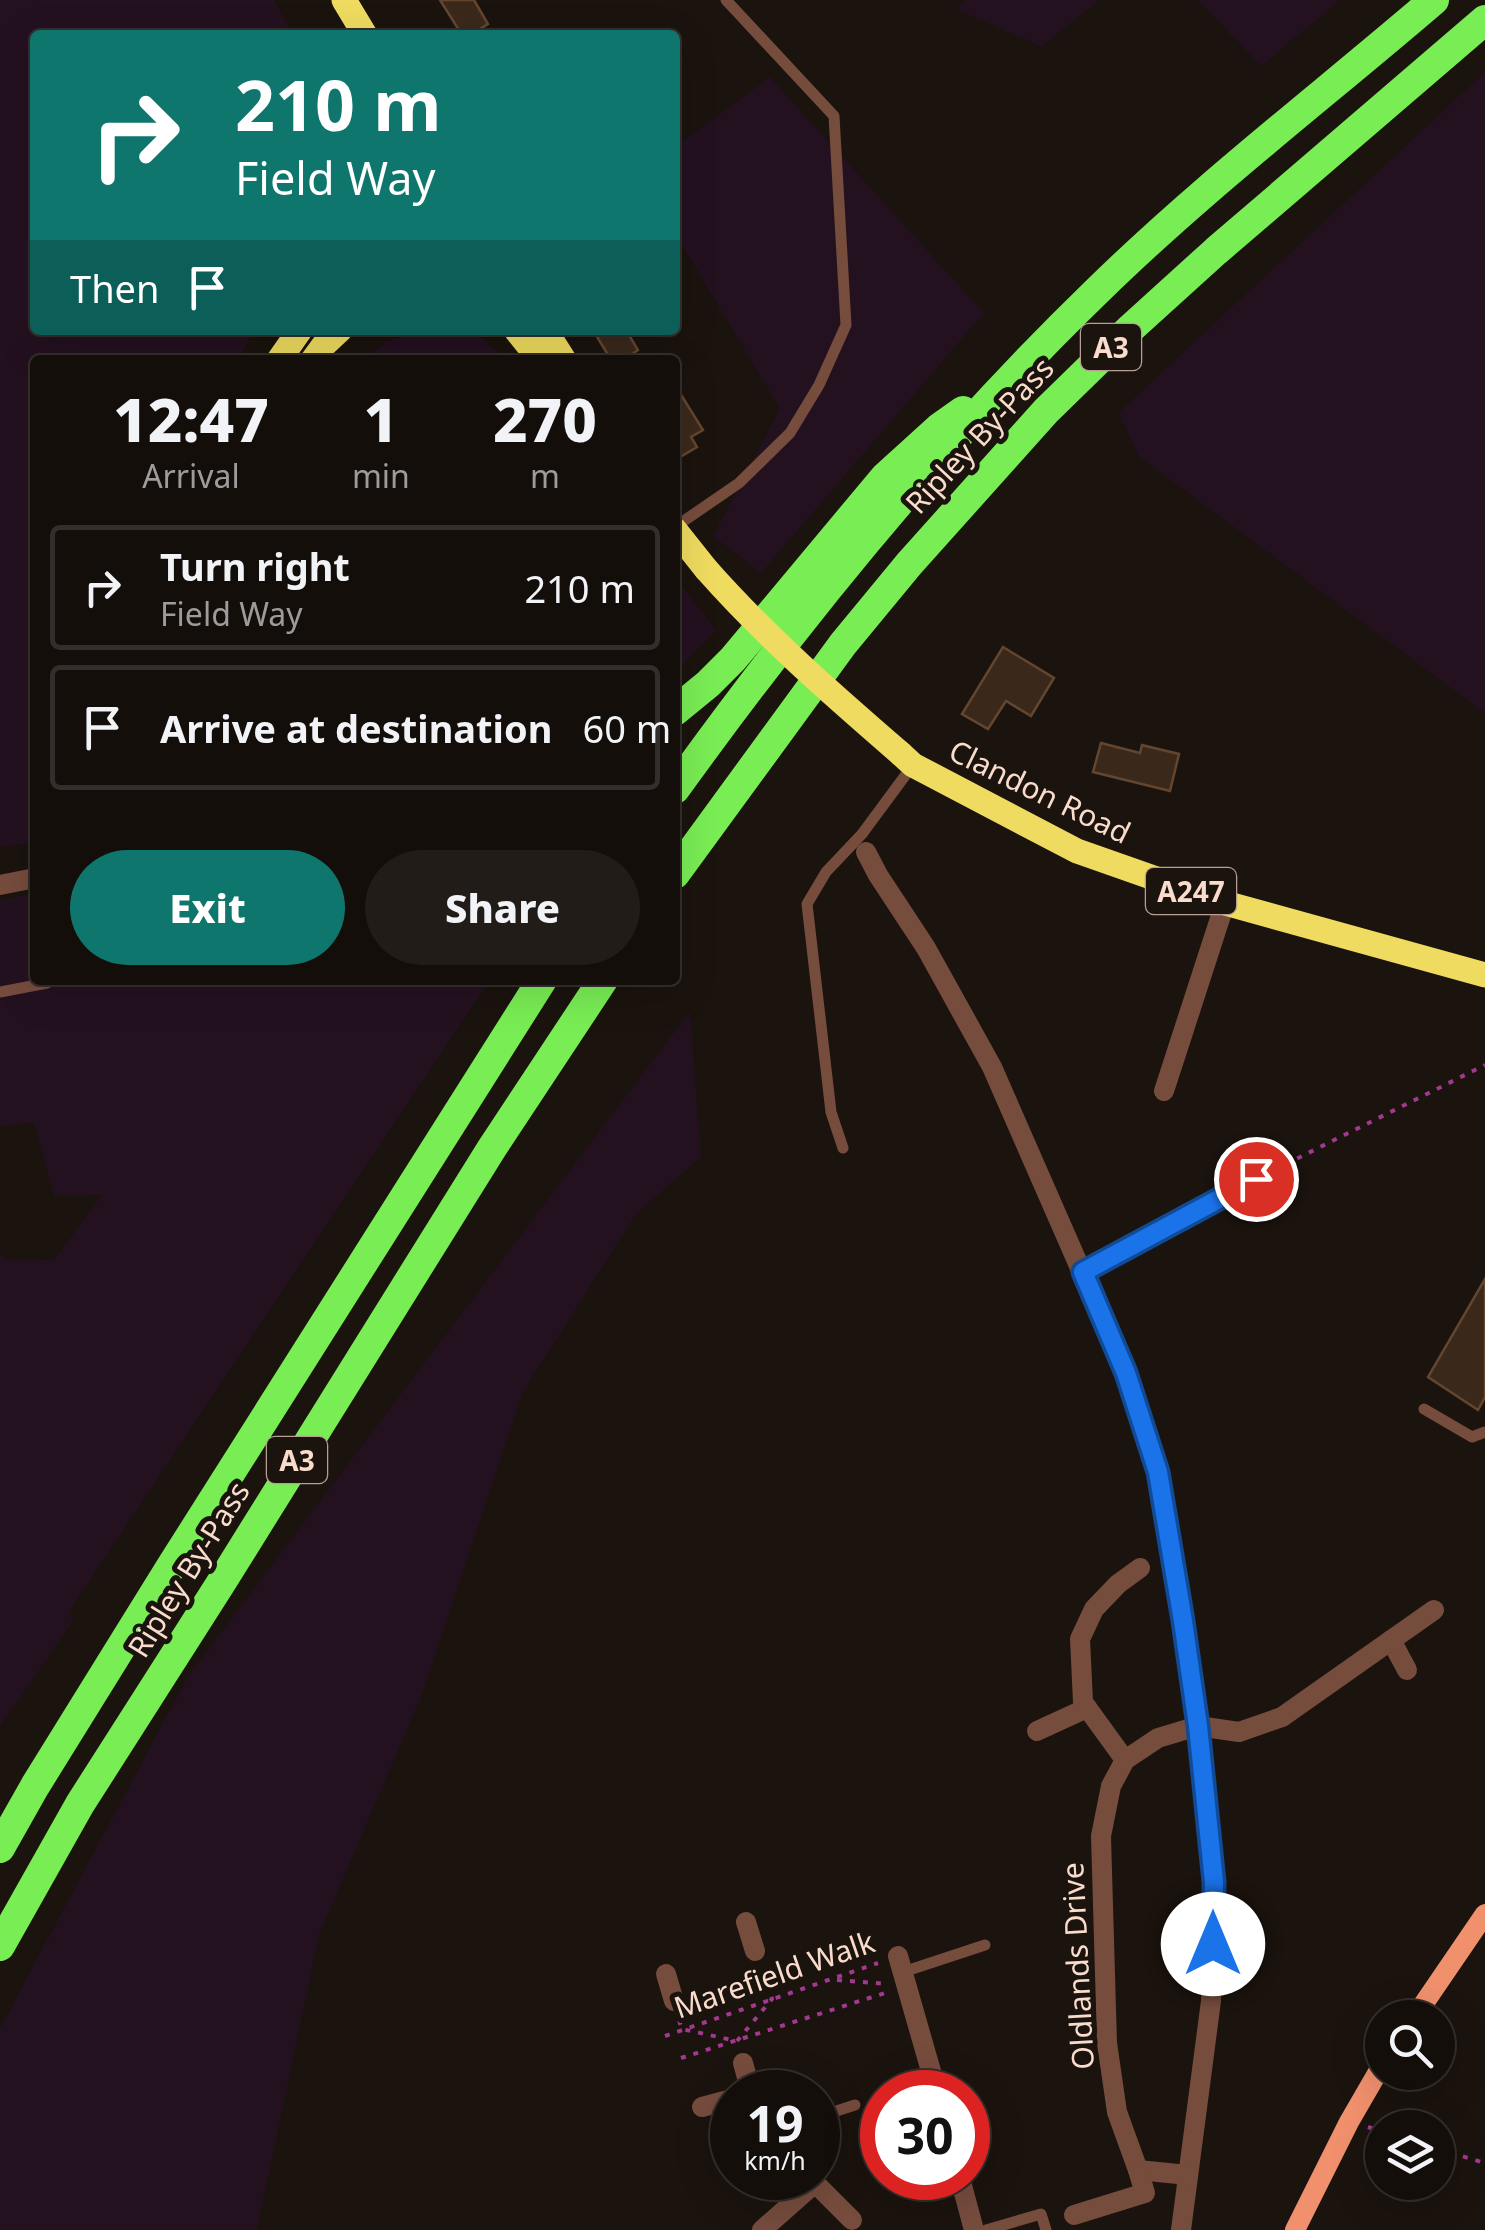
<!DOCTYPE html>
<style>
body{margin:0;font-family:"Noto Sans",sans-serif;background:#211c18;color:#f1f3f6;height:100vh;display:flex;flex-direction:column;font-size:38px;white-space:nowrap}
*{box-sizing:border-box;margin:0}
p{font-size:32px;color:#9d9c9c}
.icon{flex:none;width:55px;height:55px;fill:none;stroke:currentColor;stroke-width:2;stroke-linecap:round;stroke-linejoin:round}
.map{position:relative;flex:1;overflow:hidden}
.details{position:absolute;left:30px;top:355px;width:650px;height:630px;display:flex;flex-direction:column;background:#140e0a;border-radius:10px;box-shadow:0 10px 40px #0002,0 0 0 2px #332e2b}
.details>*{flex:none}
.banner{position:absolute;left:30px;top:30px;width:650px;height:305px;border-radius:10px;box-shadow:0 10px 40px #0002,0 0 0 2px #332e2b;background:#0f766e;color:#fff;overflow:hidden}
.buttons{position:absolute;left:1365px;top:2000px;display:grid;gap:20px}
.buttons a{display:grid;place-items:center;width:90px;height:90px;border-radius:50%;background:#140e0a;box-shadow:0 10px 40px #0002,0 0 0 2px #332e2b;font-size:50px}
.speed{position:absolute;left:710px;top:2070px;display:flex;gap:20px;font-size:50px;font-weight:700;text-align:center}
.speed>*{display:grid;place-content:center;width:130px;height:130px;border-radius:50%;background:#140e0a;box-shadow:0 10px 40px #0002,0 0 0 2px #332e2b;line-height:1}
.speed small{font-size:25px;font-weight:400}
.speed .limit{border:15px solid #d22;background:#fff;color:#111}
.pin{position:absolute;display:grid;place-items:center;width:85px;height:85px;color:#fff;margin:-42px;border:5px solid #fff;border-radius:50%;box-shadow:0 2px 10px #0007}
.me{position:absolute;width:110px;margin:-55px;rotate:0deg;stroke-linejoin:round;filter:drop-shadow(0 0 8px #0008)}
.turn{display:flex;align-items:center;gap:35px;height:210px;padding:0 40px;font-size:45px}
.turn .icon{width:130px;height:130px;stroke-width:2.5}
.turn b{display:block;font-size:70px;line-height:85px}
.then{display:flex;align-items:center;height:95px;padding:0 40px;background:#0003;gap:20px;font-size:38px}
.eta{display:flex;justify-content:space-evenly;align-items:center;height:170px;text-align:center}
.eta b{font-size:60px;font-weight:800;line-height:70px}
.action{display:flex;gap:20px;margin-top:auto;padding:20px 40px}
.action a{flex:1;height:115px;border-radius:60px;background:#0f766e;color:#fff;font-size:40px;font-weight:800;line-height:115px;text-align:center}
.action a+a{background:#211c18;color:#f1f3f6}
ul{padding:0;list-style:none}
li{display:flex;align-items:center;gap:30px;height:125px;margin:0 20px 15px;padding:0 20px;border:5px solid #332e2b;border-radius:10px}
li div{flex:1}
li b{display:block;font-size:38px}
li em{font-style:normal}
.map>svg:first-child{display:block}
.green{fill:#241120}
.building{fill:#3a291b;stroke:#64462f;stroke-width:2.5}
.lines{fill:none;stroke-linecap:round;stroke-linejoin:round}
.path{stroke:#a2398f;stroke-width:4;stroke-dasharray:5 8;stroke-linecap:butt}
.lane{stroke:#764c3d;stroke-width:11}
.street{stroke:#764c3d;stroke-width:20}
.secondary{stroke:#f0906d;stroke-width:20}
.primary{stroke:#eedb5f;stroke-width:25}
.highway{stroke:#79ed54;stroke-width:30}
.primary-bridge{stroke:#eedb5f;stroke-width:25}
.route-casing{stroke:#114b97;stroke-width:25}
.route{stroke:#1a73e8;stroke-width:18}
.labels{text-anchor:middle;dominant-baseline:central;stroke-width:10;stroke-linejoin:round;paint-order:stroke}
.shield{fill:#1b130d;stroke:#b7a093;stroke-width:2.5}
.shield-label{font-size:28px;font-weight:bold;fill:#fadccc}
.street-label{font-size:30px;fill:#fadccc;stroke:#1b130d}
</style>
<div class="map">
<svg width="1485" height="2230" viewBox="0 0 1485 2230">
<rect width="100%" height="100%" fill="#1b130d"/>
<g class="green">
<polygon points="0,0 274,0 294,35 35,35 35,330 253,330 238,360 35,360 35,842 0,847"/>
<polygon points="965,0 1099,0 1042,47 957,10"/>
<polygon points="1197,0 1340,0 1261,66"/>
<polygon points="1485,72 1485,713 1138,456 1119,412"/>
<polygon points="770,77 984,313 761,573 713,536 780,409 675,233 675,147"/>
<polygon points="423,330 474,332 508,360 366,360 385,342"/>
<polygon points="675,577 716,630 675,672"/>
<polygon points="35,893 35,980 490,980 69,1612 74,1619 0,1727 0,1254 6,1259 54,1260 102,1195 54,1196 34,1122 0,1127 0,900"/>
<polygon points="690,1011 701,1157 636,1214 523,1392 423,1692 319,1935 257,2230 0,2230 0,2028 188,1676"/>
</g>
<g class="building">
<polygon points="440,0 474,0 488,24 470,35 462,35"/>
<polygon points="593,330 626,330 638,350 623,360 611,360"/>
<polygon points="675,385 703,430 691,437 697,447 675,460"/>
<polygon points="1003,647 1054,678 1031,716 1006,701 988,729 962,714"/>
<polygon points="1101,743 1140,753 1142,745 1179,754 1170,791 1093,772"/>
<polygon points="1485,1279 1485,1397 1478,1410 1428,1377"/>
</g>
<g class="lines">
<g class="path">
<polyline points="1274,1170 1485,1065"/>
<polyline points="837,1980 887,1984"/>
<polyline points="679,2020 682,2029 732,2040"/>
<polyline points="665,2036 878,1963"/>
<polyline points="737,2041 772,1999 762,1970"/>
<polyline points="681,2058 888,1992"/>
<polyline points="1368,2127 1382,2132"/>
<polyline points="1438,2149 1485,2163"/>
</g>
<g class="lane">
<polyline points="675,527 739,483 790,433 819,385 846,325 834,116 726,0"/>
<polyline points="0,992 47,983 53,980"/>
<polyline points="843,1148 831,1112 807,904 826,872 862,834 913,765"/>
<polyline points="1424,1409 1472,1437 1485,1432"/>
<polyline points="903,1972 985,1945"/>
<polyline points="818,2117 855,2105"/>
<polyline points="986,2230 1041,2214 1046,2230"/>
</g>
<g class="street">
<polyline points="866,852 878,875 926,948 992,1067 1126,1373 1157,1472 1183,1621 1198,1726 1214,1882 1211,2001 1181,2230"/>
<polyline points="0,885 35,878"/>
<polyline points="1164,1091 1225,903"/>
<polyline points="1083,1272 1257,1179"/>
<polyline points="1391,1640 1407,1670"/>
<polyline points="1037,1731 1087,1708"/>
<polyline points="1125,1760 1083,1702 1080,1639 1094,1609 1118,1584 1140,1568"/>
<polyline points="746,1922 755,1951"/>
<polyline points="898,1956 937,2092"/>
<polyline points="666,1974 674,2001"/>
<polyline points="743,2063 751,2092"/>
<polyline points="702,2107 732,2099"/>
<polyline points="1188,2175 1138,2170 1117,2112 1107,2043 1101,1836 1111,1786 1125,1760 1158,1738 1198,1726 1239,1732 1282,1717 1434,1610"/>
<polyline points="810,2178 852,2220"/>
<polyline points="960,2178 974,2230"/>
<polyline points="1074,2215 1145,2193 1138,2170"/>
<polyline points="762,2230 815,2183"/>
</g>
<g class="secondary">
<polyline points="1414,2018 1485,1914"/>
<polyline points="1295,2230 1349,2122 1382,2065"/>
</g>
<g class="primary">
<polyline points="344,0 365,35"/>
<polyline points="516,330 540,360"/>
<polyline points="545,330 564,360"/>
<polyline points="279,360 300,330"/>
<polyline points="313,360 324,345 340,330"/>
<polyline points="675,530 706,569"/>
<polyline points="901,754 913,765 1077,851 1225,903 1485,975"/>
</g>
<g class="highway">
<polyline points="675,711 708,684 733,659 885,477 939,428 963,411"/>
<path d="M675,789c127,-176 265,-346 421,-497 106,-104 225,-195 338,-292"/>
<polyline points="675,874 843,644 909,564 1046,411 1131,328 1216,251 1485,20"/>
<polyline points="0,1848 35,1786 172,1565 542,980"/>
<polyline points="0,1946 80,1804 221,1583 492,1148 603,980"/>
</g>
<path class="primary-bridge" d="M706,569c60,68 127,126 195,185"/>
</g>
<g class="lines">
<defs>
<polyline id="route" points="1213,1944 1214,1882 1198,1726 1183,1621 1158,1472 1126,1373 1083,1272 1256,1179"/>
</defs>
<use href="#route" class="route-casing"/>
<use href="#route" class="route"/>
</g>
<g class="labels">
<g class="shield">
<rect x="1081" y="324" width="60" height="46" rx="8"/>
<rect x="1146" y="868" width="90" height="46" rx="8"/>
<rect x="267" y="1437" width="60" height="46" rx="8"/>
</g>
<g class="shield-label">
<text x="1111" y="347">A3</text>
<text x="1191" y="891">A247</text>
<text x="297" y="1460">A3</text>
</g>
<g class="street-label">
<text transform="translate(979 435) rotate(-47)">Ripley By-Pass</text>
<text transform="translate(1040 791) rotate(26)">Clandon Road</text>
<text transform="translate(188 1569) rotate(-58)">Ripley By-Pass</text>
<text transform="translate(1077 1966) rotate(-93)">Oldlands Drive</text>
<text transform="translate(774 1974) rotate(-19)">Marefield Walk</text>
</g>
</g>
</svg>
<div class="buttons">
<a><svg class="icon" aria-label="search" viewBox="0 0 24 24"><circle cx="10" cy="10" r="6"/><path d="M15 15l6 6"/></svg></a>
<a><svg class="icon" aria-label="layers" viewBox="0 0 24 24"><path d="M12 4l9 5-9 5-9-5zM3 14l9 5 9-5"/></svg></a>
</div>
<div class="speed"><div>19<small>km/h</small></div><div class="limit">30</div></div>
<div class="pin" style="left:1256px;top:1179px;background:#d93025"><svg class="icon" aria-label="arrive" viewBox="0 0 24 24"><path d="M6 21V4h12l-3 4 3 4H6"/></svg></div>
<svg class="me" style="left:1213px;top:1944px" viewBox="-20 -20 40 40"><circle r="19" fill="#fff"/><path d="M0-13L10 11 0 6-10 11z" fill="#1a73e8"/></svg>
<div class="banner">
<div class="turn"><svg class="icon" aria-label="right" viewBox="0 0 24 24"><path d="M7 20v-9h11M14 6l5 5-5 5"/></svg><div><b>210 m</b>Field Way</div></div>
<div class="then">Then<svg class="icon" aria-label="arrive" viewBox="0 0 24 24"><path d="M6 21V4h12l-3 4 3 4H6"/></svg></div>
</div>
<section class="details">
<div class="eta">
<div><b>12:47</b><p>Arrival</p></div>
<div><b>1</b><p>min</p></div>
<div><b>270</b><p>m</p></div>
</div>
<ul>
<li><svg class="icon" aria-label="right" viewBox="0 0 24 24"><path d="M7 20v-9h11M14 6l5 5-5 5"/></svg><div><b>Turn right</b><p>Field Way</p></div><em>210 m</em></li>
<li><svg class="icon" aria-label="arrive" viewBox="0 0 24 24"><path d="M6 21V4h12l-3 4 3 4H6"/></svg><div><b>Arrive at destination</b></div><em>60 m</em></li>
</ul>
<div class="action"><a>Exit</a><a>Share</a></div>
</section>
</div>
